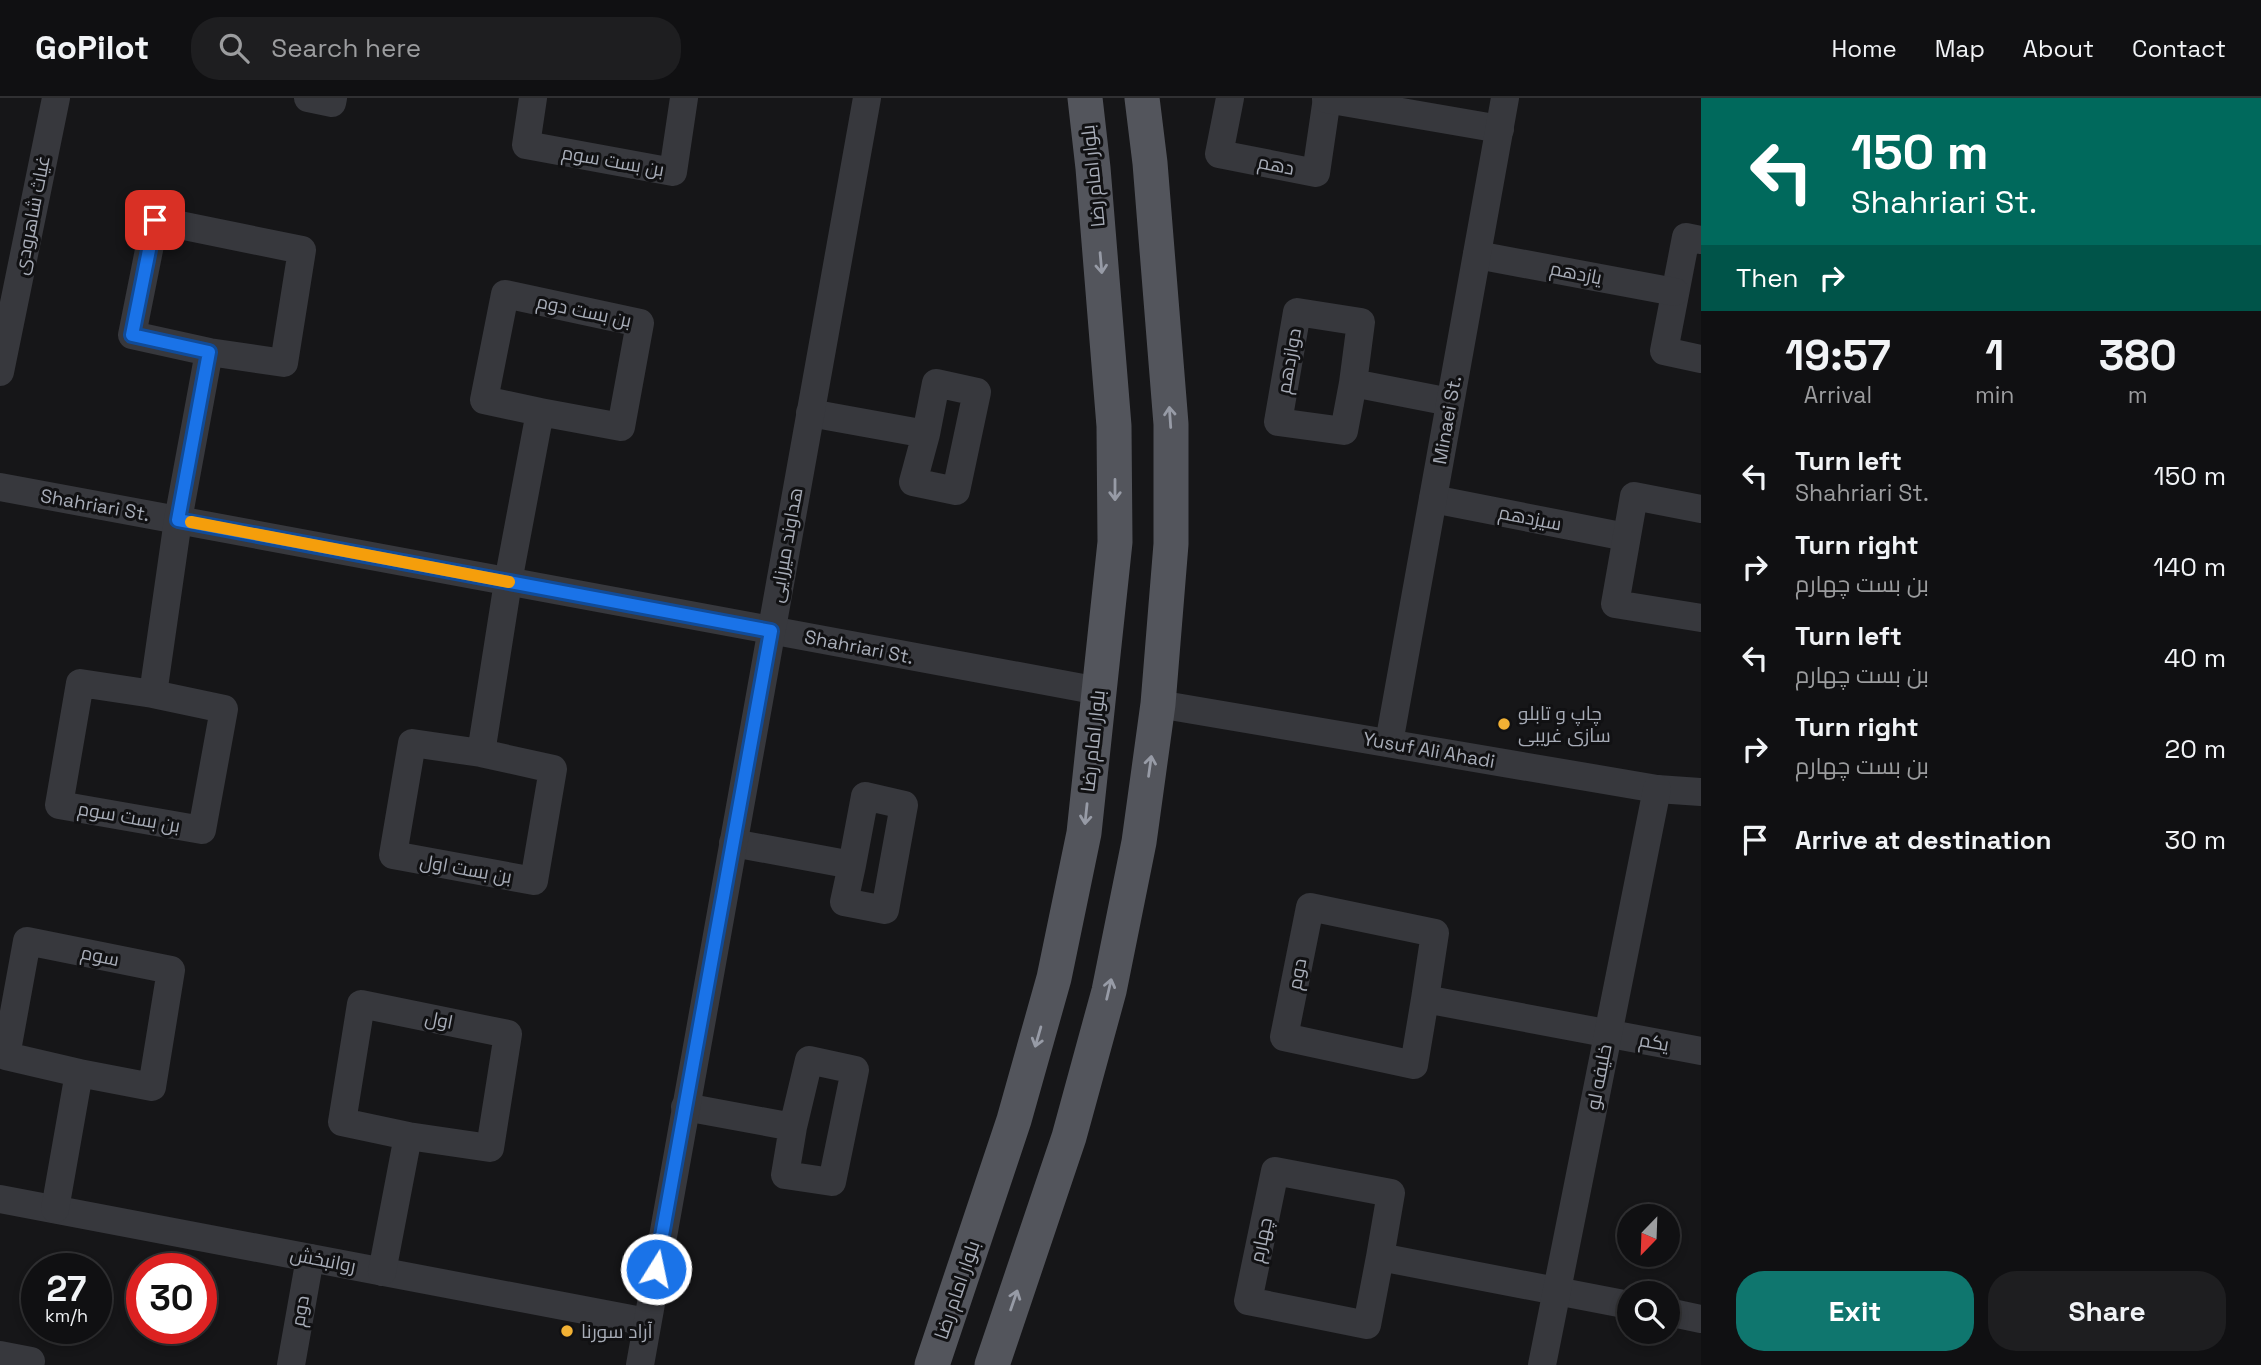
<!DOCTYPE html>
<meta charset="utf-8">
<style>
body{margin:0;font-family:"Space Grotesk",Cairo,sans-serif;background:#1e1e20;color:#f1f3f6;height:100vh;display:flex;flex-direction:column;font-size:26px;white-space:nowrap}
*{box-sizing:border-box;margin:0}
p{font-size:23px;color:#9c9d9f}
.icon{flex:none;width:38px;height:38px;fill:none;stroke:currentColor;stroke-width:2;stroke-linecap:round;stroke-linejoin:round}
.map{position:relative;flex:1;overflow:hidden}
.details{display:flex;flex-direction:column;background:#101012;width:560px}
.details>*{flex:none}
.guide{background:#00695c;color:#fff;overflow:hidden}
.needle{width:46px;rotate:203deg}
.tools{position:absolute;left:1617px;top:1106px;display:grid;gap:14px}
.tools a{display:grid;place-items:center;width:63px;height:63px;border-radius:50%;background:#101012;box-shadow:0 4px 10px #0003,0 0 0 2px #303032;font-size:35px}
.speed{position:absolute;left:21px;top:1155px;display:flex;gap:14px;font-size:35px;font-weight:700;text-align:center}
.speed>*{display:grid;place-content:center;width:91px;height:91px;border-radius:50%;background:#101012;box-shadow:0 4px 10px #0003,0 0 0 2px #303032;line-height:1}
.speed small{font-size:18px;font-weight:400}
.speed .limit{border:10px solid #d22;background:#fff;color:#111}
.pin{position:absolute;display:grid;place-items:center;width:60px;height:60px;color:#fff;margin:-30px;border-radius:14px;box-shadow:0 4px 10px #0006}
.me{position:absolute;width:77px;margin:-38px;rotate:10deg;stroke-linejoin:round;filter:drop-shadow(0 0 5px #0008)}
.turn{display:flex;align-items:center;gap:24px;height:147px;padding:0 35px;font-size:32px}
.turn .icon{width:91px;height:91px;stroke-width:2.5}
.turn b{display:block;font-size:49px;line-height:60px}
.then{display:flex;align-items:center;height:66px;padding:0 35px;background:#0003;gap:14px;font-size:26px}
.eta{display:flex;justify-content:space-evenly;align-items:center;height:119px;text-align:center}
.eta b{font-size:42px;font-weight:600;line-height:49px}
.cta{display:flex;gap:14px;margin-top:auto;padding:14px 35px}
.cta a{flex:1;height:80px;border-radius:28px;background:#0f766e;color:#fff;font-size:28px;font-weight:600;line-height:80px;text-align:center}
.cta a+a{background:#1e1e20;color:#f1f3f6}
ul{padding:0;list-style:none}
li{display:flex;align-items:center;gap:21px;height:91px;padding:0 35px}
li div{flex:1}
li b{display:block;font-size:26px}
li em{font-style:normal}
header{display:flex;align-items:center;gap:42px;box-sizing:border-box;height:98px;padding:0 35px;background:#101012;border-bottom:2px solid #303032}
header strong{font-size:33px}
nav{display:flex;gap:38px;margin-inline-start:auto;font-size:24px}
.search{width:490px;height:63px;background:#1e1e20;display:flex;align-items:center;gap:18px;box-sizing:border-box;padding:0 24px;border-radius:28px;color:#9c9d9f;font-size:26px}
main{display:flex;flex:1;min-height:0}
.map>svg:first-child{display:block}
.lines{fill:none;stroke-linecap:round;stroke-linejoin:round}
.minor{stroke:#37383d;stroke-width:28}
.major{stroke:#53555c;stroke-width:35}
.oneway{stroke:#979ba6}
.route-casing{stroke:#114b97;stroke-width:18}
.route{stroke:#1a73e8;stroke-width:12}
.slow{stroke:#f59e0b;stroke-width:12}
.poi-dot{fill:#f2b134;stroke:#111113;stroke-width:2.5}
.labels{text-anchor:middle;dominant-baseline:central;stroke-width:6;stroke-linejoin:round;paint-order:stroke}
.street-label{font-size:19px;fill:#a8adb8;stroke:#111113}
.poi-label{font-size:19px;fill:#a8adb8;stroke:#111113;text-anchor:start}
</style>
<header>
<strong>GoPilot</strong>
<div class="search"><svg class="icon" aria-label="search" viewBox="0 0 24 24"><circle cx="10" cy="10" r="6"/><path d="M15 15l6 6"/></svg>Search here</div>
<nav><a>Home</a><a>Map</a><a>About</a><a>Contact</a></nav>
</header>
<main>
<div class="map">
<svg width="1701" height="1267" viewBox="0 0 1701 1267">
<rect width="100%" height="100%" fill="#161618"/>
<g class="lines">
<g class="minor">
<polyline points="308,0 332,5 333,0"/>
<polyline points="533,0 526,47 673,74 684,0"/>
<polyline points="1230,0 1219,56 1316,75 1327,0"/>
<polyline points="1326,1 1500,31"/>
<polyline points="1701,142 1686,139 1664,253 1701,261"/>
<polyline points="1477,157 1675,194"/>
<polyline points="0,274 56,0"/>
<polyline points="1353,285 1361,224 1297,214 1278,324 1344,333 1353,285 1450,304"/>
<polyline points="810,315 926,336 913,384 956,393 977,294 936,285 926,336"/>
<polyline points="0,389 1099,593"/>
<polyline points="1433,401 1626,439"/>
<polyline points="1701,411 1634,398 1615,506 1701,520"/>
<polyline points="153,596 224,611 202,732 59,707 80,585 153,596 178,422 209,254 132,237 155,122 302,152 284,265 209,254"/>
<polyline points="1158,606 1657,691 1701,694"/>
<polyline points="1389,645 1505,0"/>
<polyline points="481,655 553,671 534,783 393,757 412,645 481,655 508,484 540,314 484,302 505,196 640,225 621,329 540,314"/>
<polyline points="733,745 852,767 844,804 885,812 904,707 865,698 852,767"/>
<polyline points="1425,901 1435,835 1310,809 1284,939 1414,967 1425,901 1701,953"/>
<polyline points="685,1009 793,1029 785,1077 832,1084 855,972 809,962 793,1029"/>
<polyline points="0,1101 647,1224"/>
<polyline points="55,1111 79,975 152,989 171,872 27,843 6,958 79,975"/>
<polyline points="1380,1159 1391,1095 1275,1073 1248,1203 1367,1227 1380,1159 1629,1207"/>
<polyline points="382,1174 408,1038 342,1024 361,906 508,936 490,1050 408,1038"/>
<polyline points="1668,1214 1701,1221"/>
<polyline points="0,1257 31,1263 30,1267"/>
<polyline points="291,1267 310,1160"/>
<polyline points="640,1267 867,0"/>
<polyline points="1542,1267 1657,691"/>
</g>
<g class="major">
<polyline points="932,1267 1014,1022 1054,880 1084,735 1115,444 1114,328 1093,70 1085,0"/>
<polyline points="992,1267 1069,1039 1109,893 1139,744 1158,606 1171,446 1171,326 1150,65 1142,0"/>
</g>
</g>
<defs><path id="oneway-shaft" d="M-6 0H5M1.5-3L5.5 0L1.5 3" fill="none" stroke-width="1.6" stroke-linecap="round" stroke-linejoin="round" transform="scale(1.75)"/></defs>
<g class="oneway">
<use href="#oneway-shaft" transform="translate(1101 165) rotate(85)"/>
<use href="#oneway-shaft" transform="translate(1170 319) rotate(-94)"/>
<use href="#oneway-shaft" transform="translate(1115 392) rotate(90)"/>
<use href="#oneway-shaft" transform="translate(1150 668) rotate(-82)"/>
<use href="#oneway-shaft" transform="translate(1086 716) rotate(96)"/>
<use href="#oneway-shaft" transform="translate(1109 891) rotate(-77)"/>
<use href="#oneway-shaft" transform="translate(1038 939) rotate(106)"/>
<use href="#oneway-shaft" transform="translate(1014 1202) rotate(-71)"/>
</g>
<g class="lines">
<defs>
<polyline id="route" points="155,122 132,237 209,254 178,422 771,533 656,1171"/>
</defs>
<use href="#route" class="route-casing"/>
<use href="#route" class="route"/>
<polyline class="slow" points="191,424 509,484"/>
</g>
<g class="poi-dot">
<circle cx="1504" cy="626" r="7"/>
<circle cx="567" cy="1233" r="7"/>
</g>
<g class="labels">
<g class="street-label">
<text transform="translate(613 63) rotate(10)">بن بست سوم</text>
<text transform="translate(1276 67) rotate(11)">دهم</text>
<text transform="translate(1093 78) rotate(-96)">بلوار امام رضا</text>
<text transform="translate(32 117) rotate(-79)">غیاث شاهرودی</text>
<text transform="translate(1576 175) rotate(11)">یازدهم</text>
<text transform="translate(584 213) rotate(12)">بن بست دوم</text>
<text transform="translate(1289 263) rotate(-80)">دوازدهم</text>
<text transform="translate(1447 322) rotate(-80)">Minaei St.</text>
<text transform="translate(95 407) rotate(10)">Shahriari St.</text>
<text transform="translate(1530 420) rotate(11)">سیزدهم</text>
<text transform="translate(786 447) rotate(-80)">هداوند میرزایی</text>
<text transform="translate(859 549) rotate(11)">Shahriari St.</text>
<text transform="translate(1093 643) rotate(-84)">بلوار امام رضا</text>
<text transform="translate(1429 652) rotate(10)">Yusuf Ali Ahadi</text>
<text transform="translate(129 719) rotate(10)">بن بست سوم</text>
<text transform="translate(466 771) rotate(10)">بن بست اول</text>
<text transform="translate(100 858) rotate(12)">سوم</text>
<text transform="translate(1297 876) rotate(-79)">دوم</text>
<text transform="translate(439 922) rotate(11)">اول</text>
<text transform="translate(1654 944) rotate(10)">یکم</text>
<text transform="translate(1599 979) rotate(-79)">خلیفه لو</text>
<text transform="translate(1261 1142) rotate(-78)">چهارم</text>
<text transform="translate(323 1162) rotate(11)">روانبخش</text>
<text transform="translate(957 1192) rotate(-71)">بلوار امام رضا</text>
<text transform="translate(300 1213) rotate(-80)">دوم</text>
</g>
<g class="poi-label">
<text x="1518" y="615">چاپ و تابلو<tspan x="1518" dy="22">سازی غریبی</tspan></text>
<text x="581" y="1233">آراد سورنا</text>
</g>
</g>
</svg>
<div class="tools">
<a><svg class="needle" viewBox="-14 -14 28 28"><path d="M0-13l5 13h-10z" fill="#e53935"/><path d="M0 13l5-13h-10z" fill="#9c9d9f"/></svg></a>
<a><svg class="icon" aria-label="search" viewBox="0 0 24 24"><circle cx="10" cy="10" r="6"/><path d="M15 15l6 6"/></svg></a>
</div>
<div class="speed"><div>27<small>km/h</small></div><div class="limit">30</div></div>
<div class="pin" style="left:155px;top:122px;background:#d93025"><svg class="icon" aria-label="arrive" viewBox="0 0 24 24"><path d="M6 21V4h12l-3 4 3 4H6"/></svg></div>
<svg class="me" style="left:656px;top:1171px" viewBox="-20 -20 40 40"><circle r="17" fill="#1a73e8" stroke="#fff" stroke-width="3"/><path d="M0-11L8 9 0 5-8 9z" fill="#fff"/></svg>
</div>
<section class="details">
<div class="guide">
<div class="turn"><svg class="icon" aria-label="left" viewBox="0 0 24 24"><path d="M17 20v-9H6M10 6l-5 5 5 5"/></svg><div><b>150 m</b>Shahriari St.</div></div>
<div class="then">Then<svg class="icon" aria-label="right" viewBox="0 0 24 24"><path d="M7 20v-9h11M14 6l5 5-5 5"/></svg></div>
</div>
<div class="eta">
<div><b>19:57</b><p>Arrival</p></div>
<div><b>1</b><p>min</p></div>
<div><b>380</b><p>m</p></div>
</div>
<ul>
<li><svg class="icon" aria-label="left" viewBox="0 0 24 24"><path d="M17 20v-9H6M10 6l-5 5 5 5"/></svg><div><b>Turn left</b><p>Shahriari St.</p></div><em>150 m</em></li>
<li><svg class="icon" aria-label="right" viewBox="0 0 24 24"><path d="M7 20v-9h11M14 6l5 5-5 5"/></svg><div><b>Turn right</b><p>بن بست چهارم</p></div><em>140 m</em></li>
<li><svg class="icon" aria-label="left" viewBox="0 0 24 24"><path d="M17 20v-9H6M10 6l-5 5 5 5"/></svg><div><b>Turn left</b><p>بن بست چهارم</p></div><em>40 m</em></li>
<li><svg class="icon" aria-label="right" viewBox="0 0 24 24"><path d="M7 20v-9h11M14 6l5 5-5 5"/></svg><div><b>Turn right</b><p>بن بست چهارم</p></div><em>20 m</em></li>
<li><svg class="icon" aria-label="arrive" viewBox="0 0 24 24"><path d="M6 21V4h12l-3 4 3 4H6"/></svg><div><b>Arrive at destination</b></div><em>30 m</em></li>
</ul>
<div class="cta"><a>Exit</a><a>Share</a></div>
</section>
</main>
